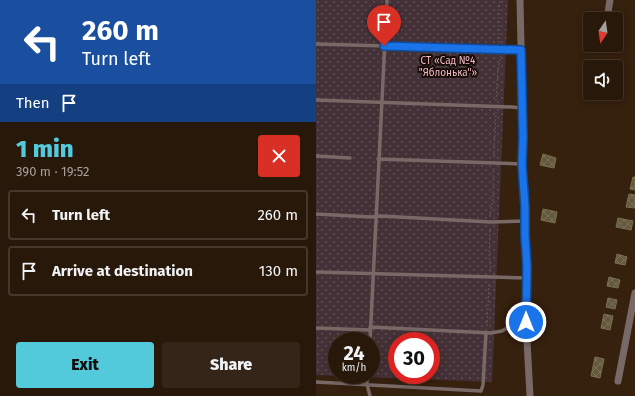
<!DOCTYPE html>
<meta charset="utf-8">
<style>
body{margin:0;font-family:"Fira Sans",sans-serif;background:#342518;color:#f1f3f6;height:100vh;display:flex;flex-direction:column;font-size:15px;white-space:nowrap}
*{box-sizing:border-box;margin:0}
p{font-size:13px;color:#a5a09c}
.icon{flex:none;width:22px;height:22px;fill:none;stroke:currentColor;stroke-width:2;stroke-linecap:round;stroke-linejoin:round}
.map{position:relative;flex:1;overflow:hidden}
.sheet{display:flex;flex-direction:column;background:#28180a;width:316px}
.sheet>*{flex:none}
.top-card{background:#1a4fa0;color:#fff;overflow:hidden}
.needle{width:26px;rotate:193deg}
.controls{position:absolute;left:267px;top:12px;display:grid;gap:8px}
.controls a{display:grid;place-items:center;width:40px;height:40px;border-radius:4px;background:#28180a;box-shadow:0 2px 10px #0003,0 0 0 1px #44372b;font-size:20px}
.speed{position:absolute;left:12px;top:332px;display:flex;gap:8px;font-size:20px;font-weight:700;text-align:center}
.speed>*{display:grid;place-content:center;width:52px;height:52px;border-radius:50%;background:#28180a;box-shadow:0 2px 10px #0003,0 0 0 1px #44372b;line-height:1}
.speed small{font-size:10px;font-weight:400}
.speed .limit{border:6px solid #d22;background:#fff;color:#111}
.pin{position:absolute;display:grid;place-items:center;width:34px;height:34px;color:#fff;margin:-41px -17px;border-radius:50% 50% 50% 0;rotate:-45deg;box-shadow:0 0 4px #0007}
.pin .icon{rotate:45deg}
.me{position:absolute;width:44px;margin:-22px;rotate:0deg;stroke-linejoin:round;filter:drop-shadow(0 0 3px #0008)}
.turn{display:flex;align-items:center;gap:14px;height:84px;padding:0 16px;font-size:18px}
.turn .icon{width:52px;height:52px;stroke-width:2.5}
.turn b{display:block;font-size:28px;line-height:34px}
.then{display:flex;align-items:center;height:38px;padding:0 16px;background:#0003;gap:8px;font-size:15px}
.round{display:grid;place-items:center;flex:none;width:42px;height:42px;border-radius:4px;background:#342518}
.overview{display:flex;align-items:center;justify-content:space-between;height:68px;padding:0 16px}
h1{font-size:24px;font-weight:800;line-height:30px;color:#53cadc}
.cta{display:flex;gap:8px;margin-top:auto;padding:8px 16px}
.cta a{flex:1;height:46px;border-radius:4px;background:#53cadc;color:#111;font-size:16px;font-weight:800;line-height:46px;text-align:center}
.cta a+a{background:#342518;color:#f1f3f6}
ul{padding:0;list-style:none}
li{display:flex;align-items:center;gap:12px;height:50px;margin:0 8px 6px;padding:0 8px;border:2px solid #44372b;border-radius:4px}
li div{flex:1}
li b{display:block;font-size:15px}
li em{font-style:normal}
main{display:flex;flex:1;min-height:0}
.map>svg:first-child{display:block}
.green{fill:url(#green-dots);fill-rule:evenodd}
.building{fill:url(#building-cross-hatch);stroke:#7b6f52}
.lines{fill:none;stroke-linecap:round;stroke-linejoin:round}
.path{stroke:#6d5949;stroke-width:1;stroke-dasharray:2 2;stroke-linecap:butt}
.lane{stroke:#786966;stroke-width:3.5}
.street{stroke:#786966;stroke-width:7}
.route-casing{stroke:#114b97;stroke-width:10}
.route{stroke:#1a73e8;stroke-width:7}
.labels{text-anchor:middle;dominant-baseline:central;stroke-width:4;stroke-linejoin:round;paint-order:stroke}
.park-label{font-size:10px;fill:#f5b8c9;stroke:#160d06}
</style>
<main>
<section class="sheet">
<div class="top-card">
<div class="turn"><svg class="icon" aria-label="left" viewBox="0 0 24 24"><path d="M17 20v-9H6M10 6l-5 5 5 5"/></svg><div><b>260 m</b>Turn left</div></div>
<div class="then">Then<svg class="icon" aria-label="arrive" viewBox="0 0 24 24"><path d="M6 21V4h12l-3 4 3 4H6"/></svg></div>
</div>
<div class="overview"><div><h1>1 min</h1><p>390 m · 19:52</p></div><a class="round" style="background:#d93025;color:#fff"><svg class="icon" aria-label="close" viewBox="0 0 24 24"><path d="M6 6l12 12M18 6L6 18"/></svg></a></div>
<ul>
<li><svg class="icon" aria-label="left" viewBox="0 0 24 24"><path d="M17 20v-9H6M10 6l-5 5 5 5"/></svg><div><b>Turn left</b></div><em>260 m</em></li>
<li><svg class="icon" aria-label="arrive" viewBox="0 0 24 24"><path d="M6 21V4h12l-3 4 3 4H6"/></svg><div><b>Arrive at destination</b></div><em>130 m</em></li>
</ul>
<div class="cta"><a>Exit</a><a>Share</a></div>
</section>
<div class="map">
<svg width="319" height="396" viewBox="0 0 319 396">
<defs>
<pattern id="green-dots" width="8" height="8" patternUnits="userSpaceOnUse"><rect width="8" height="8" fill="#443137"/><path d="M2 2h.1M6 6h.1" fill="none" stroke="#5f4e53" stroke-width="1.8" stroke-linecap="round"/></pattern>
<pattern id="building-cross-hatch" width="8" height="8" patternUnits="userSpaceOnUse"><rect width="8" height="8" fill="#64593c"/><path d="M0 0l8 8M0 8l8-8" fill="none" stroke="#7a7057"/></pattern>
</defs>
<rect width="100%" height="100%" fill="#36200e"/>
<path class="green" d="M0,0h192l-16,382 -176,-7zM21,341h34v34h-34zM81,341h34v34h-34z"/>
<g class="building">
<polygon points="227,154 240,158 238,168 224,165"/>
<polygon points="317,177 319,177 319,190 314,189"/>
<polygon points="313,194 319,195 319,208 310,207"/>
<polygon points="227,209 241,212 239,223 225,220"/>
<polygon points="302,218 317,221 315,230 300,227"/>
<polygon points="301,254 311,257 309,265 299,263"/>
<polygon points="293,277 304,280 302,288 291,286"/>
<polygon points="292,298 301,300 299,309 290,307"/>
<polygon points="288,314 297,316 294,330 285,328"/>
<polygon points="279,357 288,359 284,378 275,376"/>
</g>
<g class="lines">
<g class="path">
<polyline points="183,43 183,9 184,0"/>
<polyline points="180,101 182,69 185,55"/>
<polyline points="178,157 178,142 179,137 180,112"/>
<polyline points="174,217 177,197 177,168"/>
<polyline points="174,272 175,266 173,257 174,228"/>
<polyline points="171,326 173,282"/>
</g>
<g class="lane">
<polyline points="0,44 142,48 205,50"/>
<polyline points="0,100 196,107 205,108"/>
<polyline points="0,156 34,158"/>
<polyline points="62,159 206,164"/>
<polyline points="0,214 55,217 65,216 174,222 209,221"/>
<polyline points="0,272 210,278"/>
<polyline points="54,327 175,333 186,331 201,322 210,322"/>
<polyline points="0,328 54,330"/>
<polyline points="54,341 71,0"/>
<polyline points="51,375 51,384 54,396"/>
<polyline points="0,382 165,391 167,385 170,333"/>
</g>
<g class="street">
<polyline points="204,0 207,138 206,176 209,207 209,236 211,267 210,322 214,396"/>
<polyline points="291,19 294,0"/>
<polyline points="302,381 319,293"/>
</g>
</g>
<g class="lines">
<defs>
<polyline id="route" points="68,46 205,50 207,138 206,164 209,207 209,236 211,267 210,322"/>
</defs>
<use href="#route" class="route-casing"/>
<use href="#route" class="route"/>
</g>
<g class="labels">
<g class="park-label">
<text x="132" y="61">СТ «Сад №4<tspan x="132" dy="12">"Яблонька"»</tspan></text>
</g>
</g>
</svg>
<div class="controls">
<a><svg class="needle" viewBox="-14 -14 28 28"><path d="M0-13l5 13h-10z" fill="#e53935"/><path d="M0 13l5-13h-10z" fill="#a5a09c"/></svg></a>
<a><svg class="icon" aria-label="sound" viewBox="0 0 24 24"><path d="M4 9h4l5-4v14l-5-4H4zM17 9q2 3 0 6"/></svg></a>
</div>
<div class="speed"><div>24<small>km/h</small></div><div class="limit">30</div></div>
<div class="pin" style="left:68px;top:46px;background:#d93025"><svg class="icon" aria-label="arrive" viewBox="0 0 24 24"><path d="M6 21V4h12l-3 4 3 4H6"/></svg></div>
<svg class="me" style="left:210px;top:322px" viewBox="-20 -20 40 40"><circle r="17" fill="#1a73e8" stroke="#fff" stroke-width="3"/><path d="M0-11L8 9 0 5-8 9z" fill="#fff"/></svg>
</div>
</main>
